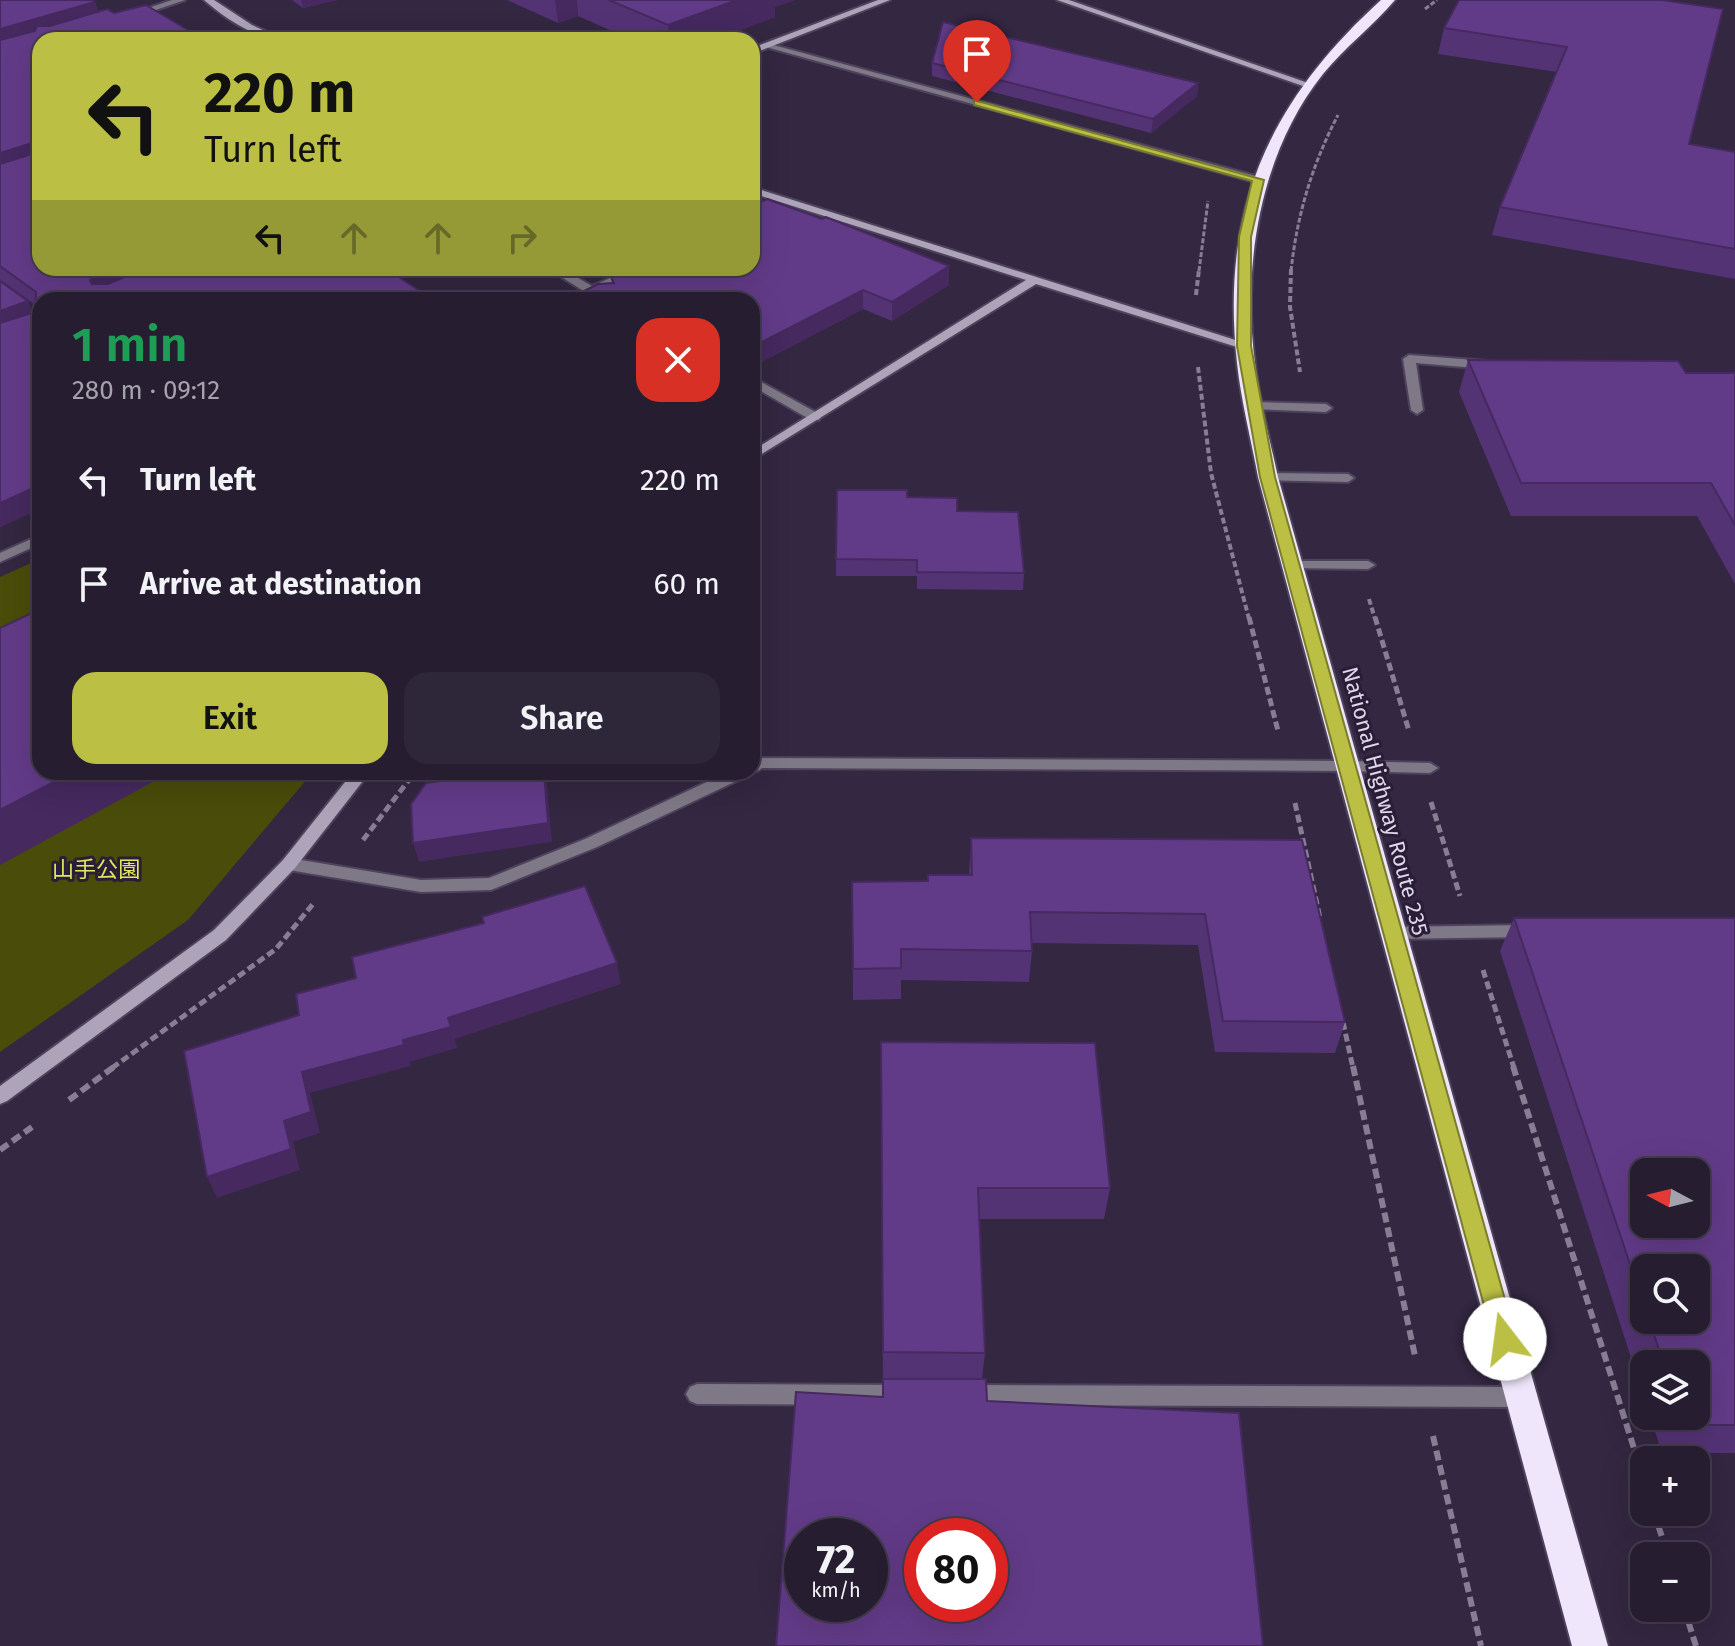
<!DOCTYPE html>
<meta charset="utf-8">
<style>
body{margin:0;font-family:"Fira Sans","Noto Sans JP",sans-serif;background:#2e2639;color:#f1f3f6;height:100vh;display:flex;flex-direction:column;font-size:30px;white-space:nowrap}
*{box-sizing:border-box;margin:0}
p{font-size:26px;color:#a4a2ab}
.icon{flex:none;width:44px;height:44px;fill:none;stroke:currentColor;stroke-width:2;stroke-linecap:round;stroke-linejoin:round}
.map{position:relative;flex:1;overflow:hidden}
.sheet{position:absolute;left:32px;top:292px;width:728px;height:488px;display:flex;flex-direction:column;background:#261d31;border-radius:24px;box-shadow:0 8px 32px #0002,0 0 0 2px #423b4d}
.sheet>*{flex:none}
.banner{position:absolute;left:32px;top:32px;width:728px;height:244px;border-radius:24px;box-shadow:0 8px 32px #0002,0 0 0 2px #423b4d;background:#bbc044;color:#111;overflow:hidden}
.needle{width:52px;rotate:277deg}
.fabs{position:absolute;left:1630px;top:1158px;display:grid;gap:16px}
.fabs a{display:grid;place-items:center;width:80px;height:80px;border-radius:16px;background:#261d31;box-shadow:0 8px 32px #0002,0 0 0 2px #423b4d;font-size:40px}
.speed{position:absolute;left:784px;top:1518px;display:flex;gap:16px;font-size:40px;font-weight:700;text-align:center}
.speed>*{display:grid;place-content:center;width:104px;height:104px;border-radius:50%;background:#261d31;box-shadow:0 8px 32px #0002,0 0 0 2px #423b4d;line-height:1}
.speed small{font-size:20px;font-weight:400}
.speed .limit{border:12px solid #d22;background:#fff;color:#111}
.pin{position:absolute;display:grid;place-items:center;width:68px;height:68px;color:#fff;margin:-82px -34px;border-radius:50% 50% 50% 0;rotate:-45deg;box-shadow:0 0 8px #0007}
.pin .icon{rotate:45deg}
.me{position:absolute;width:88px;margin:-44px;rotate:345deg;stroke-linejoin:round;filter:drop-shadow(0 0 6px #0008)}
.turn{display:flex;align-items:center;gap:28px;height:168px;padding:0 40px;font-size:36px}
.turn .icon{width:104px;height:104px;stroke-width:2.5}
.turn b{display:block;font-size:56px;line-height:68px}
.lanes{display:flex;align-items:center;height:76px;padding:0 40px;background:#0003;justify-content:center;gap:40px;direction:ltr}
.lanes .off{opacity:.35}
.round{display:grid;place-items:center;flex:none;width:84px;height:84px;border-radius:24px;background:#2e2639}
.summary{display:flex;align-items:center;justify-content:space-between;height:136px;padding:0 40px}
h1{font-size:48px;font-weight:600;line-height:60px;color:#1e9e55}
.button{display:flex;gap:16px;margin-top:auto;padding:16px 40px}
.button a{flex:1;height:92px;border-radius:24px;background:#bbc044;color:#111;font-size:32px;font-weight:600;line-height:92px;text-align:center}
.button a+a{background:#2e2639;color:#f1f3f6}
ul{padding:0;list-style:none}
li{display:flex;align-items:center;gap:24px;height:104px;padding:0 40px}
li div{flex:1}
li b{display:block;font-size:30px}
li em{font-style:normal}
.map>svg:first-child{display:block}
.green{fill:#4a4c0a}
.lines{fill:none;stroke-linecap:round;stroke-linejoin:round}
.lane-casing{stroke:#4e435c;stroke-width:4}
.street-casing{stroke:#4e435c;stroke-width:4}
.secondary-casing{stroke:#4e435c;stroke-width:4}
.highway-casing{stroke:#4e435c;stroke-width:4}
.path-far3{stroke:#887e94;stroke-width:3;stroke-dasharray:5 2;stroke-linecap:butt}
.path-far2{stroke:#887e94;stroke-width:4;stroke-dasharray:6 3;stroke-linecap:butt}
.path-far1{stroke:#887e94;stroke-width:5;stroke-dasharray:8 4;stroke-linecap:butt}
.path{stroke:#887e94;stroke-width:6;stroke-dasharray:10 5;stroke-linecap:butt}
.lane{fill:#7f7987;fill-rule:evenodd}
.street{fill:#7f7987;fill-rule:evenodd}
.secondary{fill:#ada4ba;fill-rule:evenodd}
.highway{fill:#efe6fb;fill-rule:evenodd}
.wall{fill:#543375;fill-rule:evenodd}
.shaded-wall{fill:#45295f}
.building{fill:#623b88;stroke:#45295f;stroke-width:2;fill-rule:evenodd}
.route{fill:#bbc044;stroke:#7a7d2c;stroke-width:2}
.labels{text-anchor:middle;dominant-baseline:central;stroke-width:6;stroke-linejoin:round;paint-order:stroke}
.street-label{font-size:22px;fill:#ded7e8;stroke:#291d37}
.park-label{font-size:22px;fill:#e0e65f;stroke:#291d37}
</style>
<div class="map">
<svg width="1735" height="1646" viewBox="0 0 1735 1646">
<rect width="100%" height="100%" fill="#332741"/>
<polygon class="green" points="40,559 40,772 313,772 188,920 0,1052 0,577"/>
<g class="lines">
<defs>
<g id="lane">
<polygon points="1409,355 1488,361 1494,365 1488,369 1416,363 1423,410 1417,414 1411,410 1403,359"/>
<polygon points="1255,402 1326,404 1332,408 1326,412 1251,409 1251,403"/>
<polygon points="1268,473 1348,474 1354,478 1348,482 1263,480 1263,474"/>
<polygon points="1293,561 1368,561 1375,565 1368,569 1288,568 1286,565"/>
<polygon points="1347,761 1430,763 1438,768 1430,773 1347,771 1339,766"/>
<polygon points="697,1384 903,1385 910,1388 914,1395 910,1402 903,1405 697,1404 690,1401 686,1394 690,1387"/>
<polygon points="967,1385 1521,1387 1529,1390 1532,1397 1529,1404 1521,1407 967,1405 960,1402 956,1395 960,1388"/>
</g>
<g id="street">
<polygon points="172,0 185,0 135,17 128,15"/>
<polygon points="766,43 1263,178 1264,180 1255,182 766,47"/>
<polygon points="547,268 560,268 592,286 633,268 647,268 600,291 614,300 600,300 591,295 578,300 563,300 582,290"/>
<polygon points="752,377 819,414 821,417 819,420 811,420 752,386"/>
<polygon points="40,535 40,544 0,562 0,553"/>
<path d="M760,758l587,3 8,5 -8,5 -585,-3c-3,2 -7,5 -11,4l1,-12z"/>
<polygon points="728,772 750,772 747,776 597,847 491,890 421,892 289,870 283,868 281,864 283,860 289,858 421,880 489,878 585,839"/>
<polygon points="1529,925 1535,926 1537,931 1535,936 1529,937 1392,939 1386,938 1383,933 1386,928 1392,927"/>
</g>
<g id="secondary">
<path d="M204,0h10l38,25 33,15c-29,0 -60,-22 -81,-40z"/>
<polygon points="878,0 890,0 752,54 752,48"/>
<polygon points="1057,0 1069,0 1311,84 1303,86"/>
<polygon points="752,187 1248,344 1250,346 1240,348 1036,284 752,460 752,451 1026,280 752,193"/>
<polygon points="353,772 370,772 295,868 226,940 7,1101 0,1104 0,1086 214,930 283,860"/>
</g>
<path id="highway" d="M1381,0h14c-22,26 -50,47 -72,74 -63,79 -81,191 -68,289 4,39 15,76 23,114l330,1169h-36l-314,-1169c-7,-38 -17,-76 -21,-114 -17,-154 32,-261 144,-363z"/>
</defs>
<use href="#lane" class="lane-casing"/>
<use href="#street" class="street-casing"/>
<use href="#secondary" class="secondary-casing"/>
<use href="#highway" class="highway-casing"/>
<g class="path-far3">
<polyline points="1425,9 1437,0"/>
<polyline points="1199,271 1208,201"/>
<path d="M1291,271c6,-56 21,-106 47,-156"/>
</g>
<g class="path-far2">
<polyline points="1291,269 1290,307 1300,372"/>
<polyline points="1196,295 1199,269"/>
<polyline points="1198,367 1211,473 1249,619"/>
<polyline points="1369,599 1375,619"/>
</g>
<g class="path-far1">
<polyline points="1249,617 1278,731"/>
<polyline points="1375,617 1409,731"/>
<polyline points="1431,802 1460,896"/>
<polyline points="1295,803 1320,918"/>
<polyline points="363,840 415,772"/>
<polyline points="1483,970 1514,1068"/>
<polyline points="1343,1022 1353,1068"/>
<polyline points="112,1068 276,949 313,904"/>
</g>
<g class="path">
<polyline points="1353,1066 1415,1356"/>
<polyline points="1513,1066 1644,1480"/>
<polyline points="69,1100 115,1066"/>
<polyline points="0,1150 32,1127"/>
<polyline points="1433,1436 1481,1646"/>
<polyline points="1654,1512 1668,1556"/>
<polyline points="1684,1608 1696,1646"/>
</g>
<use href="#lane" class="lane"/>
<use href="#street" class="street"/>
<use href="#secondary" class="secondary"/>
<use href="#highway" class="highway"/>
</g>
<g class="wall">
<polygon points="0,0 95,2 98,12 40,300 40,509 0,527 28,301 32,312 35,312 35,305 2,281 0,281"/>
<polygon points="292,0 338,0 303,8"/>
<polygon points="507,0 795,0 775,7 775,17 715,40 632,40 578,16 558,23"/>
<polygon points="1662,0 1689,144 1735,152 1735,279 1492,235 1500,207 1557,72 1438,54 1444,28"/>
<polygon points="932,63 1198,83 1197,96 1151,133 932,76"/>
<polygon points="752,206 949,285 892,321 863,309 752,367 752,300 612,283 611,277 626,270 626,268 613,274 602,268 752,268"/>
<polygon points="1468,360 1686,373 1735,373 1735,584 1697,516 1511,516 1459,392"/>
<polygon points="907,497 957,511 1024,573 1023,590 917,589 917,576 836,576 836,559"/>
<polygon points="971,838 1302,840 1345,1022 1335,1053 1215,1052 1198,945 1032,943 1032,951 1029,982 901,980 901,999 853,1000 852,882 928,881 969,875"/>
<path d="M1514,918h221v535h-73l-12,-37h46v-52h-52v34l-144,-447zM1644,1268l52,52h-52z"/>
<polygon points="881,1075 1110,1188 1104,1219 979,1219 985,1353 982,1379 883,1396"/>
</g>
<g class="shaded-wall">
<polygon points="301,0 338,0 303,8"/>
<polygon points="555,0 577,0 578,16 558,23"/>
<polygon points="737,0 795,0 775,7 775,17 715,40 669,40 668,25"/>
<polygon points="95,2 100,18 0,48 0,29"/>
<polygon points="1198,83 1197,96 1151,133 1153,119"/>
<polygon points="35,142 40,155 0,173 0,153"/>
<polygon points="949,266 949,285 892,321 892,302"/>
<polygon points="119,268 171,268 96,299 90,280"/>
<polygon points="612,268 626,268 613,274"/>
<polygon points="863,290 863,309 752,367 752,347"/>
<polygon points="28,301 35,320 0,333 0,311"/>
<polygon points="40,485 40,509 0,527 0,503"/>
<polygon points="73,772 171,772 0,865 0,810"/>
<polygon points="544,772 546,772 552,842 419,862 413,843"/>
<polygon points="617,963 621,984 455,1039 457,1048 410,1062 411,1066 310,1093 320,1133 293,1142 300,1170 217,1198 207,1177 284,1121 302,1072 403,1040 448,1018"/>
</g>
<g class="building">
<polygon points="0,0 92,0 95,2 0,29"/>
<polygon points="609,0 737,0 668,25"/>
<polygon points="1459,0 1662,0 1723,9 1689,144 1735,152 1735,249 1500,207 1567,47 1444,28"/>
<polygon points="146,5 203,39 211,36 218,40 40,40 40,268 119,268 90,280 92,284 108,284 146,268 385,268 434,300 40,300 40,485 0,503 0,323 35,312 36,292 0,266 0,164 35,153 35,142 0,153 0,40 35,31 37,26 50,26 107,9 114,13"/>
<polygon points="943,22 1198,83 1153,119 932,63"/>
<polygon points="767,199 822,219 826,217 949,266 892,302 863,290 752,347 752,300 566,300 598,284 614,283 611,277 630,268 752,268 752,206"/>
<polygon points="0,281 28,301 0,311"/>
<polygon points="1468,360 1678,361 1686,373 1735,373 1735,525 1711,483 1521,483"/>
<polygon points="837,490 907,490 907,497 957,498 957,511 1018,512 1024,573 917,572 917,560 836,559"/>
<polygon points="40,609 40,772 73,772 0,810 0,628"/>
<polygon points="487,772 544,772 548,823 413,843 411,804 426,783 487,775"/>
<polygon points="971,838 1302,840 1345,1022 1223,1021 1205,914 1030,912 1032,951 901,949 901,968 853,969 852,882 928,881 928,875 972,875"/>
<polygon points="585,886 617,963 448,1018 451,1027 403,1040 404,1045 302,1072 311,1112 284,1121 291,1149 207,1177 184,1051 299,1015 296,994 356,978 352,957 484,923 482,917"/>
<path d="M1514,918h221v507h-51l-3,-9h15v-52h-32l-15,-44h47v-52h-52v38zM1644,1172h52v52h-52z"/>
<polygon points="881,1042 1095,1043 1110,1188 978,1188 985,1353 883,1352"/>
<path d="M883,1379h103l1,22 252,12 24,233h-487l20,-254 87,5zM802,1536h68v68h-68zM922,1536h68v68h-68z"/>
</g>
<polygon class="route" points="974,100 1264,180 1251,237 1251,346 1275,477 1516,1339 1513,1347 1505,1350 1496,1347 1493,1339 1260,477 1237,346 1239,237 1252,181 974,105"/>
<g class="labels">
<g class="street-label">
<text transform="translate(1385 801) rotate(75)">National Highway Route 235</text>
</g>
<g class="park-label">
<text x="96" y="869">山手公園</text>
</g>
</g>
</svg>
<div class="fabs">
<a><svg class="needle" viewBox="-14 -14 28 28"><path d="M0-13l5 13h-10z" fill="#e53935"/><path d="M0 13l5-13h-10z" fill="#a4a2ab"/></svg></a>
<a><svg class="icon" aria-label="search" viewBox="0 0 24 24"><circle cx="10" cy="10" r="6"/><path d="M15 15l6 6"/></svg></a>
<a><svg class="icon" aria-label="layers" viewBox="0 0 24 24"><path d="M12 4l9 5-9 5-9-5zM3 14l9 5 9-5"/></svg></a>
<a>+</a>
<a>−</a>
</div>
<div class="speed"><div>72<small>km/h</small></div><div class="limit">80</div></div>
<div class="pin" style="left:977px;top:102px;background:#d93025"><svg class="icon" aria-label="arrive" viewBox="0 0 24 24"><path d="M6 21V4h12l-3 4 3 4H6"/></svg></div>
<svg class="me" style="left:1505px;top:1339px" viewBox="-20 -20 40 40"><circle r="19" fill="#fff"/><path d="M0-13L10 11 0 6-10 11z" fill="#bbc044"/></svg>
<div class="banner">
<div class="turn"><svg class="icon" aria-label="left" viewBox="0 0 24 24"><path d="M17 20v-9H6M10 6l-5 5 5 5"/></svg><div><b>220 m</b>Turn left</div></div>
<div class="lanes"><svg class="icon" aria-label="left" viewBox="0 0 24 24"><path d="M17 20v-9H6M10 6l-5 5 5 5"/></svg><svg class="icon off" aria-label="ahead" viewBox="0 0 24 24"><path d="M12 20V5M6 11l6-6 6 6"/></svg><svg class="icon off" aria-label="ahead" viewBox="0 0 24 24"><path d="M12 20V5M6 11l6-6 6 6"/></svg><svg class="icon off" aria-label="right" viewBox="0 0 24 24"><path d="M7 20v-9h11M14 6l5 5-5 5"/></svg></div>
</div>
<section class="sheet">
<div class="summary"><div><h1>1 min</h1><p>280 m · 09:12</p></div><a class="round" style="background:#d93025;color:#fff"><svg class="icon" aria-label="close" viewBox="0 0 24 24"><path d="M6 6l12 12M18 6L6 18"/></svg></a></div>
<ul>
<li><svg class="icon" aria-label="left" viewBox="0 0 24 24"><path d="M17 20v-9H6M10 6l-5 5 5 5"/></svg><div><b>Turn left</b></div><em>220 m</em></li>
<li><svg class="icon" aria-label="arrive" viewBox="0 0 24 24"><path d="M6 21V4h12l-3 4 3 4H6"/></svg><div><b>Arrive at destination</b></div><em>60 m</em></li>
</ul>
<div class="button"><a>Exit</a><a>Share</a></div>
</section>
</div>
